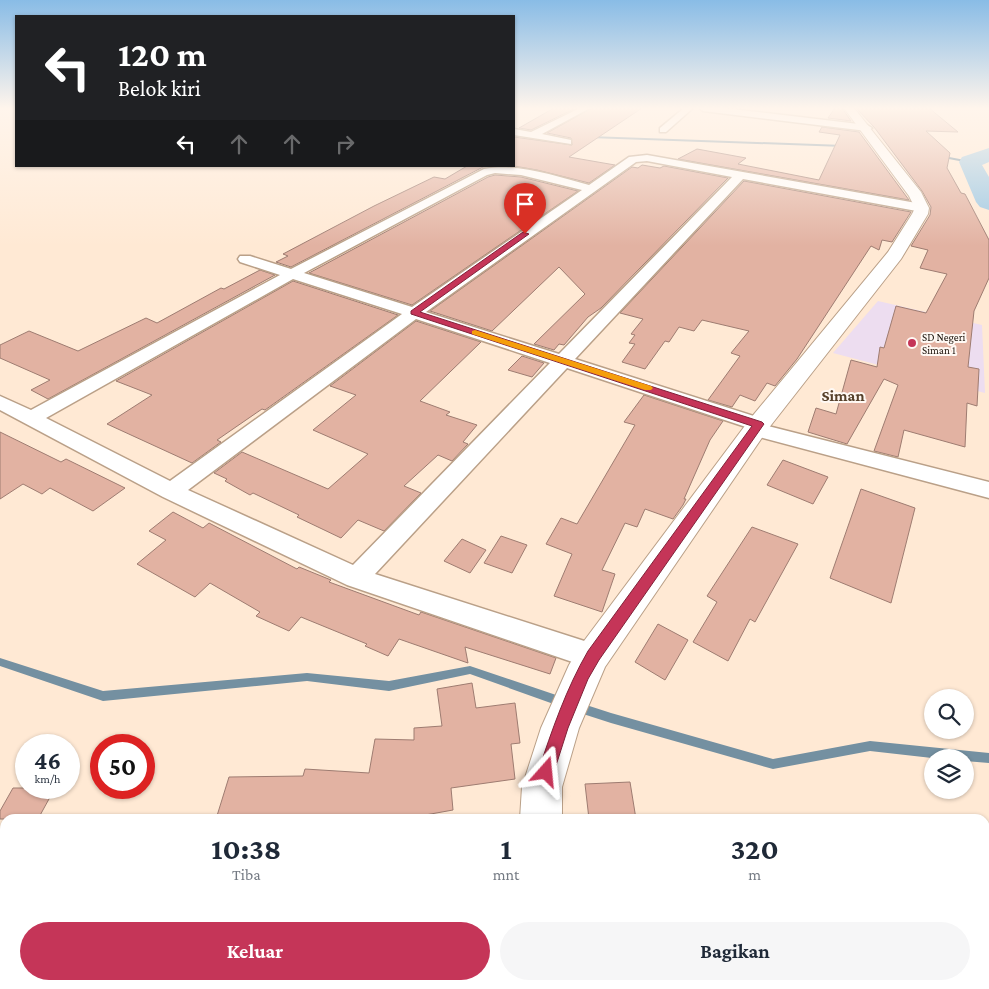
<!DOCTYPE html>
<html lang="id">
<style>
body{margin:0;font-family:"Crimson Pro",serif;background:#f6f6f7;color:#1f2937;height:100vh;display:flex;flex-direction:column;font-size:19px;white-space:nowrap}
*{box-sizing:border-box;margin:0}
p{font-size:16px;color:#747a83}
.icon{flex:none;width:28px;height:28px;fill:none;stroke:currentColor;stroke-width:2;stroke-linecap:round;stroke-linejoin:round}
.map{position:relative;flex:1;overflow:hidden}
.panel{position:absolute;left:0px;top:814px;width:990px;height:176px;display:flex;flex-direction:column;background:#fff;border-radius:15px 15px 0 0;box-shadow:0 1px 4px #0004}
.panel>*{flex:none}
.banner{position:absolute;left:15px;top:15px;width:500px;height:152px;border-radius:0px;box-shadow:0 1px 4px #0004;background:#202124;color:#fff;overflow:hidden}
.fabs{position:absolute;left:924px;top:689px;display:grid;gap:10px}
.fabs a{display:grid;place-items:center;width:50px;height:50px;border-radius:50%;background:#fff;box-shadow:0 1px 4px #0004;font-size:25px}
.speed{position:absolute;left:15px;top:734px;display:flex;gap:10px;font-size:25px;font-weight:700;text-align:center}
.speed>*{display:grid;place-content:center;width:65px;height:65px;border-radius:50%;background:#fff;box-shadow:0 1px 4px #0004;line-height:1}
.speed small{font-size:12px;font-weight:400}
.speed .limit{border:8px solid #d22;background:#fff;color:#111}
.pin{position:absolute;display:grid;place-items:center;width:42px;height:42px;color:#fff;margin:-51px -21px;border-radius:50% 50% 50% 0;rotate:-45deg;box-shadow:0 0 5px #0007}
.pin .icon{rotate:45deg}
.me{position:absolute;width:55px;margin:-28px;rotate:18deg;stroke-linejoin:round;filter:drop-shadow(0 0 4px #0008)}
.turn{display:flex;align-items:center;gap:18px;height:105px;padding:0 20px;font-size:22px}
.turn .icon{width:65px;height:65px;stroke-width:2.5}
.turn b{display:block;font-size:35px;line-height:42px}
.lanes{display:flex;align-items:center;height:48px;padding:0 20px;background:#0003;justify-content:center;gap:25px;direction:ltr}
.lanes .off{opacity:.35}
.eta{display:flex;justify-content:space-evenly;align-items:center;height:85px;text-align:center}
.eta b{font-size:30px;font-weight:700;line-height:35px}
.cta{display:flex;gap:10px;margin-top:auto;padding:10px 20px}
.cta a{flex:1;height:58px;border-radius:30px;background:#c53558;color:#fff;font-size:20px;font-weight:700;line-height:58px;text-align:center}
.cta a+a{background:#f6f6f7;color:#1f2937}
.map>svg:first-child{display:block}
.education{fill:#edddf0}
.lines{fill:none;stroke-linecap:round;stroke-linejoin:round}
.stream{fill:#7490a1;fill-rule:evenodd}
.river{fill:#9cc8e4;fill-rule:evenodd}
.building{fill:#e2b2a2;stroke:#9e7c71}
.street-casing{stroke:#baa088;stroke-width:3}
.secondary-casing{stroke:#baa088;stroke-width:2}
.street{fill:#fff;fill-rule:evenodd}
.secondary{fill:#fff;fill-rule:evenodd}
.route{fill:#c53558;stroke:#802239}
.slow{fill:#f59e0b}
.poi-dot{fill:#c53558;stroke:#fff9f4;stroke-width:2}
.labels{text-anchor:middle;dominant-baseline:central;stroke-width:4;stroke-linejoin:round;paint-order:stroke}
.far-poi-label{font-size:11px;fill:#180e06;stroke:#fff9f4;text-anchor:start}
.quarter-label{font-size:16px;font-weight:bold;fill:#56402a;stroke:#fff9f4}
</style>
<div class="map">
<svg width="989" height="989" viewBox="0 0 989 989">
<rect width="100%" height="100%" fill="#ffe9d4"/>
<polygon class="education" points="878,301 982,325 985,393 833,353"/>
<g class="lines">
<g class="stream">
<polygon points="589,136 844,145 846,146 844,147 590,138"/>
<polygon points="939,155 970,161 972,162 970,163 938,157"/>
<polygon points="0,658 103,691 307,673 389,681 470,666 562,697 566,699 567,702 566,705 562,707 470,674 389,691 307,681 103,701 0,666"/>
<polygon points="577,702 611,713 773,759 870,741 989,753 989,763 965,761 965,758 932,758 870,751 773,769 611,723 577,712 573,710 572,707 573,704"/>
</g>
<polygon class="river" points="989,148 989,162 982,165 989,177 989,210 980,207 976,202 959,162 962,157"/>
</g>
<g class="building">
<polygon points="554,108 576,108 531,130 519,128"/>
<polygon points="592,108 642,108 569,157 615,165 589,183 537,170 514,166 514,137 572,145 571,138 547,133"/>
<polygon points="835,108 842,108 851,121 828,118"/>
<polygon points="856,108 929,108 958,132 926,131 950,153 947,168 961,193 965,194 989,240 989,278 974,311 968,367 979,369 977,406 967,403 965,447 904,430 898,457 874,451 898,385 884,379 847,444 808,432 816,408 836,414 851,360 877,367 880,347 884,348 896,306 926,313 947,274 920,268 928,250 911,246 930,215 931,207 922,191 874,127"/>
<polygon points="822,127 859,132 909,200 678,159 697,149 746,158 738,164 819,180 840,135 819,132"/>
<polygon points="642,165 660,168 664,166 728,178 601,308 588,317 564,345 559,344 554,350 534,344 585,294 559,267 492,331 430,311 632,167 638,168"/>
<polygon points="467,166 492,166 483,167 291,267 276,262 288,256 283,254 374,206 434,177 445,179"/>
<polygon points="495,175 521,177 578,191 412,305 309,273 488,177"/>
<polygon points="744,181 911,212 892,242 882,240 879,250 871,246 797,359 775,386 767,383 755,401 740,395 732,407 708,400 740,356 731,353 749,331 702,320 694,331 679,327 669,342 665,341 645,369 622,362 635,344 629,343 635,335 631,334 643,319 620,313"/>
<polygon points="260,270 275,275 48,399 31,390 50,380 0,358 0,345 29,331 78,351 146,318 157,323 221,288 224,289"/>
<polygon points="293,281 398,315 265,410 262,409 217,440 221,442 192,463 107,424 152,395 116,381"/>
<polygon points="416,321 481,342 420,401 450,412 446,415 477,425 463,442 468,444 452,461 438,455 404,486 421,493 384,531 358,520 341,538 297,517 299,515 253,493 250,495 225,481 227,479 214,473 242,452 328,489 368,454 313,430 356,395 330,386"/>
<polygon points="522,356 544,363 532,377 508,370"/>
<polygon points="644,395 723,421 710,440 684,499 686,499 683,505 673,519 645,509 637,527 625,523 602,570 615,574 602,612 554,596 572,554 546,544 561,518 577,524 635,425 624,422"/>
<polygon points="0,432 61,462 66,459 125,488 93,511 50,488 42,494 23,484 0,499"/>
<polygon points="783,460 828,477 813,504 767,485"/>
<polygon points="861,489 915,508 891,603 830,578"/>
<polygon points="173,512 203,528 209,523 297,569 299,567 331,580 329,582 419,615 421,612 556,658 550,674 465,647 468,663 399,639 388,656 365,646 367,644 301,617 289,631 256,616 260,612 210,583 195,597 137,564 166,540 149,531"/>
<polygon points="752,527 798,544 755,622 750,619 728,661 693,642 717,602 707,596"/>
<polygon points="501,536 527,545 512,573 484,563"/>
<polygon points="462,539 486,550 470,573 444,561"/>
<polygon points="658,624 688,640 665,680 635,662"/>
<polygon points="472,683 476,708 515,703 520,743 511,744 515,779 451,788 453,810 403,819 216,819 229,777 303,776 305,769 369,773 375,739 414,740 414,728 442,726 437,689"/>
<polygon points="630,782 636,819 589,819 585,784"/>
<polygon points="13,788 55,788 38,819 0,819 0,811"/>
</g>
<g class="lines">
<defs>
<g id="street">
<polygon points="580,108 590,108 542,134 571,140 571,144 514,135 514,129 531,132"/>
<polygon points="684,108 693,108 666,132 660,132 660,128"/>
<polygon points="699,108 723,108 867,125 872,128 867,131 703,111"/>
<path d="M647,155l275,49 6,4 -6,4 -179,-33 -168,180 191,61 3,4 -1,2 221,56v16l-241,-64 -3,-5 1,-2 -179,-59 -192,206 228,73 4,9 -4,9 -10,4 -246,-84 -184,-88 -163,-87v-14l31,14 249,-135 -40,-13 -2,-3 2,-3h10l41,13 193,-100c35,-6 71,7 105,16l40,-28zM647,161l85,16 -173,177 -133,-42 210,-150zM495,173l26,2 61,15 -170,117 -108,-34 183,-98zM293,279l109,35 -232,167 -124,-63zM416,319l134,44 -197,202 -165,-75z"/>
<polygon points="5,922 5,960 0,961 0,923"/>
</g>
<g id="secondary">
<polygon points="844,108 854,108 921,192 929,208 928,214 901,259 768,429 605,667 579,728 562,787 562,819 520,819 522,787 541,728 569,665 581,645 750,419 888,252 912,214 915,208 909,196"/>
<rect x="523" y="985" width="50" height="4"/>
</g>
</defs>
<use href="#street" class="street-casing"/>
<use href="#secondary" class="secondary-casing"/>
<use href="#street" class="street"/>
<use href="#secondary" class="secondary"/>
</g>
<linearGradient id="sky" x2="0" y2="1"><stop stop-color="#89bce6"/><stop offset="0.44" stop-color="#fff5ec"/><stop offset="1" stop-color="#fff5ec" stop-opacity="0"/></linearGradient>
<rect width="989" height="246" fill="url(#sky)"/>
<path class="route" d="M523,232l6,2 -109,78 342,110 2,2 -165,236 -11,19 -20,49 -16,50 -6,2 -6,-2 -2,-6c14,-42 28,-83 50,-121l164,-225 -341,-112v-3z"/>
<polygon class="slow" points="475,330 651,386 653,388 651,390 645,390 472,334 472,331"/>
<circle class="poi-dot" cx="912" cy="343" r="5"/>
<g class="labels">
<g class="far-poi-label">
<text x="922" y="337">SD Negeri<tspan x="922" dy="13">Siman 1</tspan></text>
</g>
<g class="quarter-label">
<text x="843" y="395">Siman</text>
</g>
</g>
</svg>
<div class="fabs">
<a><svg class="icon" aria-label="search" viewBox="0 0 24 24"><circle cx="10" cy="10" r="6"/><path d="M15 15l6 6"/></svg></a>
<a><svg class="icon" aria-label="layers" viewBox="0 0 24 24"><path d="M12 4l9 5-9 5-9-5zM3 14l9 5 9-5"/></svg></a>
</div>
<div class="speed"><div>46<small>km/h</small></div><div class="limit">50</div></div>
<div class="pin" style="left:525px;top:234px;background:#d93025"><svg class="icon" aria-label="arrive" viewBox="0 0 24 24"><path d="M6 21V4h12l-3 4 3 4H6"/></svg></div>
<svg class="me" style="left:546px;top:772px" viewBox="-20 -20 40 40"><path d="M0-17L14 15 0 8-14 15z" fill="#c53558" stroke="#fff" stroke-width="4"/></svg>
<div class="banner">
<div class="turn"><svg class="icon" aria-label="left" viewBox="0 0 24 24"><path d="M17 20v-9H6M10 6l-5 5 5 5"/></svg><div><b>120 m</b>Belok kiri</div></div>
<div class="lanes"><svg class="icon" aria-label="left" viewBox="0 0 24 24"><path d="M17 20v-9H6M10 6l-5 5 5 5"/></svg><svg class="icon off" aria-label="ahead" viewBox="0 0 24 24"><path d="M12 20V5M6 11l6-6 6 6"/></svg><svg class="icon off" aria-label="ahead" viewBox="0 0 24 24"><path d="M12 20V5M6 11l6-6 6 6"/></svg><svg class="icon off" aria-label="right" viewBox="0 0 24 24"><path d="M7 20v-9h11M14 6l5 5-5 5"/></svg></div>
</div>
<section class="panel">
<div class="eta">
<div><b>10:38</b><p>Tiba</p></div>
<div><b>1</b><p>mnt</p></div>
<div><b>320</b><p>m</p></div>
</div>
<div class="cta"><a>Keluar</a><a>Bagikan</a></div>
</section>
</div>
